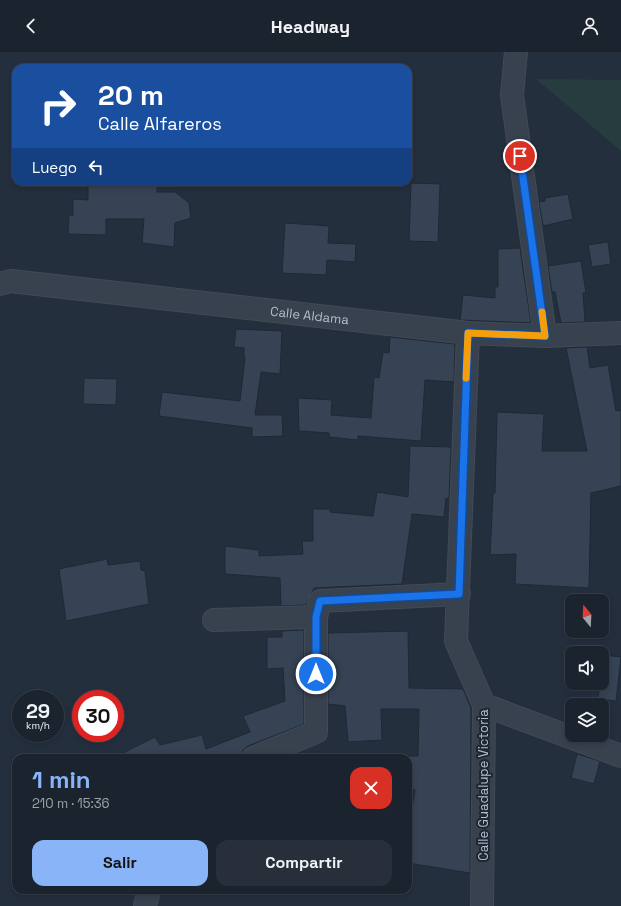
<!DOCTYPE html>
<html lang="es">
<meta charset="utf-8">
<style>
body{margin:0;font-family:"Space Grotesk",sans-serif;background:#282f3a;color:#f1f3f6;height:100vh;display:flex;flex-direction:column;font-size:15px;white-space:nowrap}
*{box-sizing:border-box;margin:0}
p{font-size:13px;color:#a0a4aa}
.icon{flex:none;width:22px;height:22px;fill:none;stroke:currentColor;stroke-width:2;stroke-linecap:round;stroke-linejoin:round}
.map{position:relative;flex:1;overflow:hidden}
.panel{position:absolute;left:12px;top:702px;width:400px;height:140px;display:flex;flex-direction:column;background:#1b232e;border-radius:12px;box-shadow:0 2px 6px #0003,0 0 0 1px #39404a}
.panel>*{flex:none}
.banner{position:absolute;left:12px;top:12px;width:400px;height:122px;border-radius:12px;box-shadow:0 2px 6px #0003,0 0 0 1px #39404a;background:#1a4fa0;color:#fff;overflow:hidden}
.needle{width:26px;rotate:342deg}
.tools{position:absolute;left:565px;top:542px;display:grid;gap:8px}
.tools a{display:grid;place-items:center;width:44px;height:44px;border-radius:8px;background:#1b232e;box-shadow:0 2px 6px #0003,0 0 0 1px #39404a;font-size:20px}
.speed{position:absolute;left:12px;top:638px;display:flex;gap:8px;font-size:20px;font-weight:700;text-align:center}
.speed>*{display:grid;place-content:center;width:52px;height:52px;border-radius:50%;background:#1b232e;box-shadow:0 2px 6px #0003,0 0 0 1px #39404a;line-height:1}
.speed small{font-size:10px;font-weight:400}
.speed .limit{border:6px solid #d22;background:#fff;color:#111}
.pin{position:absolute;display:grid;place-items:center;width:34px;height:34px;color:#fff;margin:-17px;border:2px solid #fff;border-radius:50%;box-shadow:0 1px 4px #0007}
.me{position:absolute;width:44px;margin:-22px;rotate:0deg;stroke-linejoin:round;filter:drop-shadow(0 0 3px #0008)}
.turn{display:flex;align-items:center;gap:14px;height:84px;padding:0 20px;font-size:18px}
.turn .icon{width:52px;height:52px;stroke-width:2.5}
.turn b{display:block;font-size:28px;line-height:34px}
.then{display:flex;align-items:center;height:38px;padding:0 20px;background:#0003;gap:8px;font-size:15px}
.round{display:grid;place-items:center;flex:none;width:42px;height:42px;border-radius:12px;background:#282f3a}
.headline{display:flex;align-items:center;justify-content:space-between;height:68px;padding:0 20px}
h1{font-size:24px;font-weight:700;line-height:30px;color:#8ab4f8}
.action{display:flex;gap:8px;margin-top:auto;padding:8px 20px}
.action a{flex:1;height:46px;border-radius:12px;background:#8ab4f8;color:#111;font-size:16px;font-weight:700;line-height:46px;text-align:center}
.action a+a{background:#282f3a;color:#f1f3f6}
header{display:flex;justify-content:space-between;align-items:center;height:52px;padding:0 20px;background:#1b232e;font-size:18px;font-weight:700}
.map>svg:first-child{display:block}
.green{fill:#263c3f}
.building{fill:#364354;stroke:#1f2835}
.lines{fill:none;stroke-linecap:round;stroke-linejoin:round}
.minor-casing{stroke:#414a57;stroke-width:24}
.minor{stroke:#38414e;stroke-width:22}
.route-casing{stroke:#114b97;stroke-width:10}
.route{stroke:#1a73e8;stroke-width:7}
.slow{stroke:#f59e0b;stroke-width:7}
.labels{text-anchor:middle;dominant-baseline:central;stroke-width:4;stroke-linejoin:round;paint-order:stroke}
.street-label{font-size:13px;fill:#b4bcc9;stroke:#1d2633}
</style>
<header><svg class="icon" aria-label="back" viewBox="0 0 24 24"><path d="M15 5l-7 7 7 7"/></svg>Headway<svg class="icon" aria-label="person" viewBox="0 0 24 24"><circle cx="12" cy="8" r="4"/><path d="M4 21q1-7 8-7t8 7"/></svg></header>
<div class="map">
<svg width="621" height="854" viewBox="0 0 621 854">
<rect width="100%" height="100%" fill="#242f3e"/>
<polygon class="green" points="536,27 621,28 621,99"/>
<g class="building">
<polygon points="88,130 157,130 157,140 175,140 189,151 191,166 175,171 174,195 142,191 144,167 106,167 106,183 68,182 69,163 73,164 73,147 88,148"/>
<polygon points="411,131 440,132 438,190 409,189"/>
<polygon points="568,142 573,167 543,174 539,150 545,149 545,146"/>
<polygon points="285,171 329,174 328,191 356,192 355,210 327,208 326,223 282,221"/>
<polygon points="608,190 611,212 592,215 588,193"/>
<polygon points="520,196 531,271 460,268 463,243 495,246 495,235 498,235 498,197"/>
<polygon points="581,209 586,241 583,241 585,270 561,271 555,240 552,240 548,214"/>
<polygon points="236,277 282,279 280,322 261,320 255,363 282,363 283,384 252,385 252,376 159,364 162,340 240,349 245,306 244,306 244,296 234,295"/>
<polygon points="390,285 455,292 454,330 425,328 421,389 358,384 358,388 329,385 329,381 299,379 298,346 332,348 331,363 371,366 374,325 379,326 383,300 389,301"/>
<polygon points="587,295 590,316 608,313 616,359 621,358 621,434 591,441 589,536 515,532 516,502 490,503 493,441 495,441 497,360 544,362 542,399 587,399 566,296"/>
<polygon points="84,326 117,327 116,353 83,352"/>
<polygon points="410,394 451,395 449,447 446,446 444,465 412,462 402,532 314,536 306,553 281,554 280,526 225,522 225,494 259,498 259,504 303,502 302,489 313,489 313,457 330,457 330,460 373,464 377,440 408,445"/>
<polygon points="107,507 108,513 140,509 141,518 145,519 149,552 66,569 59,517"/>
<polygon points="304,578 304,672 248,694 243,698 241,703 234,706 113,706 155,685 160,693 202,683 206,697 250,680 243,664 285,649 283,616 267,617 267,585 282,585 282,579"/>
<polygon points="408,579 409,636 463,637 471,656 470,821 408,811 408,780 415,738 408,737 408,704 418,704 419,657 381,657 382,688 348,690 345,654 328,652 328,581"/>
<polygon points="604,603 621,605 616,649 598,647 600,631 602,631"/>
<polygon points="577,702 600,709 594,732 571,726"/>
</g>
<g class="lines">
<defs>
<g id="minor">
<polyline points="516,0 512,43 545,284"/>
<path id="s1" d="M0,232l11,-3 457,52 77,3 76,-3"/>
<polyline points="468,281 456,589 484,653 482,854"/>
<polyline points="214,568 316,565"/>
<polyline points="484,653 621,704"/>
<polyline points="253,706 316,680 316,565 320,549 459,542"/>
<polyline points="145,854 149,838"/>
</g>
</defs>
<use href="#minor" class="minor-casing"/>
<use href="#minor" class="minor"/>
</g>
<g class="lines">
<defs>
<polyline id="route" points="316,622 316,565 320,549 459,542 468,281 545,284 520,104"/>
</defs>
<use href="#route" class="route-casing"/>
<use href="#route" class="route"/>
<polyline class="slow" points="466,326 468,281 545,284 542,260"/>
</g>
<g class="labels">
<g class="street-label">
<text stroke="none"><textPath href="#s1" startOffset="312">Calle Aldama</textPath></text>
<text transform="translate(483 733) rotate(-90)">Calle Guadalupe Victoria</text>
</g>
</g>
</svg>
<div class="tools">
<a><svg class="needle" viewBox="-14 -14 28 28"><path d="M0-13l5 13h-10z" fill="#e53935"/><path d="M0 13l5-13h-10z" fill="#a0a4aa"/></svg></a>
<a><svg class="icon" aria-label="sound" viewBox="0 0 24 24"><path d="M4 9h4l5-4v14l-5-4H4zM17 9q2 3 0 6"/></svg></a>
<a><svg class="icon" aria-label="layers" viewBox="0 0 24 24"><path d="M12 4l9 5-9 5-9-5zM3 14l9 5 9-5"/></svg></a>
</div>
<div class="speed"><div>29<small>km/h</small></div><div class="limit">30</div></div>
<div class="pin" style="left:520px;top:104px;background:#d93025"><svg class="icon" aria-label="arrive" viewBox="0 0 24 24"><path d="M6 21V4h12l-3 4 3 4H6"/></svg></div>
<svg class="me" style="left:316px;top:622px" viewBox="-20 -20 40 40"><circle r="17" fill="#1a73e8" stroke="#fff" stroke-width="3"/><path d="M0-11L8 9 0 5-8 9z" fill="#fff"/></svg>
<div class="banner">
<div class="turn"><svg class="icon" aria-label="right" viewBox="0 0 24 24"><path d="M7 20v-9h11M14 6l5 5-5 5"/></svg><div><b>20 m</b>Calle Alfareros</div></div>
<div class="then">Luego<svg class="icon" aria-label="left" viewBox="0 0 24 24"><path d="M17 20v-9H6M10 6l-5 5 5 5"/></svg></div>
</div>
<section class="panel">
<div class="headline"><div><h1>1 min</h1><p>210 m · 15:36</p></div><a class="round" style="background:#d93025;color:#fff"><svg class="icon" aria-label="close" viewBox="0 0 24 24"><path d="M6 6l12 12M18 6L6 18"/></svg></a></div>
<div class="action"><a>Salir</a><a>Compartir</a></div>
</section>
</div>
